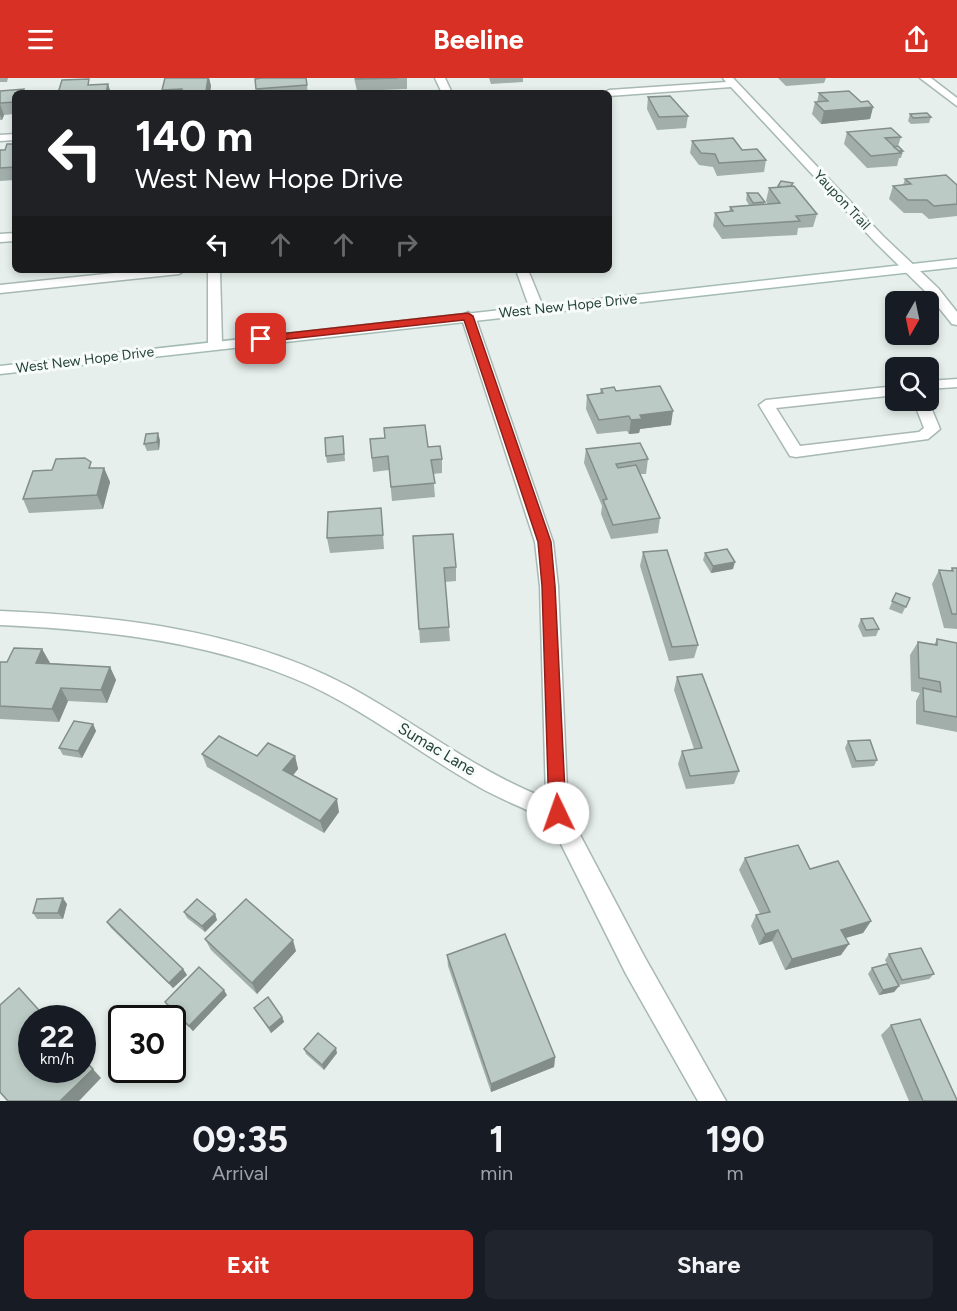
<!DOCTYPE html>
<style>
body{margin:0;font-family:Figtree,sans-serif;background:#20242c;color:#f1f3f6;height:100vh;display:flex;flex-direction:column;font-size:22px;white-space:nowrap}
*{box-sizing:border-box;margin:0}
p{font-size:20px;color:#9ea1a6}
.icon{flex:none;width:33px;height:33px;fill:none;stroke:currentColor;stroke-width:2;stroke-linecap:round;stroke-linejoin:round}
.map{position:relative;height:1023px;overflow:hidden}
.details{display:flex;flex-direction:column;background:#171b24;flex:1}
.details>*{flex:none}
.banner{position:absolute;left:12px;top:12px;width:600px;height:183px;border-radius:9px;box-shadow:0 3px 9px #0003;background:#202124;color:#fff;overflow:hidden}
.needle{width:39px;rotate:189deg}
.tools{position:absolute;left:885px;top:213px;display:grid;gap:12px}
.tools a{display:grid;place-items:center;width:54px;height:54px;border-radius:9px;background:#171b24;box-shadow:0 3px 9px #0003;font-size:30px}
.speed{position:absolute;left:18px;top:927px;display:flex;gap:12px;font-size:30px;font-weight:700;text-align:center}
.speed>*{display:grid;place-content:center;width:78px;height:78px;border-radius:50%;background:#171b24;box-shadow:0 3px 9px #0003;line-height:1}
.speed small{font-size:15px;font-weight:400}
.speed .limit{border:3px solid #111;border-radius:9px;background:#fff;color:#111}
.pin{position:absolute;display:grid;place-items:center;width:51px;height:51px;color:#fff;margin:-26px;border-radius:12px;box-shadow:0 3px 9px #0006}
.me{position:absolute;width:66px;margin:-33px;rotate:357deg;stroke-linejoin:round;filter:drop-shadow(0 0 4px #0008)}
.turn{display:flex;align-items:center;gap:21px;height:126px;padding:0 24px;font-size:27px}
.turn .icon{width:78px;height:78px;stroke-width:2.5}
.turn b{display:block;font-size:42px;line-height:51px}
.lanes{display:flex;align-items:center;height:57px;padding:0 24px;background:#0003;justify-content:center;gap:30px;direction:ltr}
.lanes .off{opacity:.35}
.eta{display:flex;justify-content:space-evenly;align-items:center;height:102px;text-align:center}
.eta b{font-size:36px;font-weight:700;line-height:42px}
.button{display:flex;gap:12px;margin-top:auto;padding:12px 24px}
.button a{flex:1;height:69px;border-radius:9px;background:#d93025;color:#fff;font-size:24px;font-weight:700;line-height:69px;text-align:center}
.button a+a{background:#20242c;color:#f1f3f6}
header{display:flex;justify-content:space-between;align-items:center;height:78px;padding:0 24px;background:#d93025;color:#fff;font-size:27px;font-weight:700}
.map>svg:first-child{display:block}
.lines{fill:none;stroke-linecap:round;stroke-linejoin:round}
.lane-casing{stroke:#a8b8b2;stroke-width:3}
.street-casing{stroke:#a8b8b2;stroke-width:3}
.secondary-casing{stroke:#a4bbb3;stroke-width:3}
.lane{fill:#fff;fill-rule:evenodd}
.street{fill:#fff;fill-rule:evenodd}
.secondary{fill:#fff;fill-rule:evenodd}
.wall{fill:#a1aea9}
.shaded-wall{fill:#838d89}
.building{fill:#bbcac4;stroke:#838d89;stroke-width:1.5}
.route{fill:#d93025;stroke:#8d1f18;stroke-width:1.5}
.labels{text-anchor:middle;dominant-baseline:central;stroke-width:6;stroke-linejoin:round;paint-order:stroke}
.far-street-label{font-size:14px;fill:#24423a;stroke:#f7fbf9}
.street-label{font-size:16px;fill:#24423a;stroke:#f7fbf9}
</style>
<header><svg class="icon" aria-label="menu" viewBox="0 0 24 24"><path d="M4 6h16M4 12h16M4 18h16"/></svg>Beeline<svg class="icon" aria-label="share" viewBox="0 0 24 24"><path d="M12 15V3M7 8l5-5 5 5M5 13v7h14v-7"/></svg></header>
<div class="map">
<svg width="957" height="1023" viewBox="0 0 957 1023">
<rect width="100%" height="100%" fill="#e6efeb"/>
<g class="lines">
<defs>
<g id="lane">
<polygon points="920,0 931,0 957,20 957,28"/>
<polygon points="15,155 15,163 0,164 0,156"/>
<polygon points="143,192 185,192 179,196 0,215 0,207"/>
<polygon points="208,192 220,192 222,266 215,270 208,266"/>
<polygon points="957,301 957,309 928,311 928,303"/>
<polygon points="896,308 896,317 776,330 800,368 919,354 924,350 913,322 928,322 940,351 928,361 796,379 790,378 759,327 766,322"/>
</g>
<g id="street">
<polygon points="435,0 445,0 452,15 442,15"/>
<polygon points="723,0 733,0 883,158 938,210 957,234 957,247 952,246 928,216 875,164 731,9 609,18 609,15 604,15 609,12 726,4"/>
<polygon points="15,56 15,62 0,63 0,57"/>
<polygon points="516,192 528,192 544,231 542,234 537,235 530,231"/>
<path d="M468,234l7,4 78,226 5,44 10,226 76,144 82,145h-28l-72,-127 -77,-154c-23,-11 -47,-20 -70,-33 -58,-33 -111,-75 -172,-103 -96,-43 -203,-54 -307,-59v-14c119,5 241,19 348,75 67,36 127,85 198,112l-6,-212 -5,-44 -74,-226z"/>
</g>
<polygon id="secondary" points="957,181 957,189 0,296 0,288"/>
</defs>
<use href="#lane" class="lane-casing"/>
<use href="#street" class="street-casing"/>
<use href="#secondary" class="secondary-casing"/>
<use href="#lane" class="lane"/>
<use href="#street" class="street"/>
<use href="#secondary" class="secondary"/>
</g>
<g class="wall">
<polygon points="0,0 8,0 7,4 0,4"/>
<polygon points="165,0 209,0 211,8 210,15 163,15 162,12"/>
<polygon points="306,0 308,15 257,15 255,1"/>
<polygon points="354,0 407,0 407,11 357,13"/>
<polygon points="489,0 523,0 523,4 491,6"/>
<polygon points="778,0 826,0 824,5 786,8"/>
<polygon points="24,11 25,15 15,15 15,36 4,37 2,42 0,42 0,13"/>
<polygon points="819,15 861,24 873,29 870,41 821,46 812,36 815,24 817,24"/>
<polygon points="648,19 688,38 686,50 657,52 647,31"/>
<polygon points="910,36 931,39 929,45 911,46 908,43"/>
<polygon points="847,54 901,59 898,68 903,73 901,80 899,80 897,88 867,90 844,66"/>
<polygon points="692,63 742,72 766,82 764,94 717,98 713,89 699,87 690,75"/>
<polygon points="15,66 15,102 0,103 0,72 5,72"/>
<polygon points="905,101 957,107 957,138 929,141 922,135 904,135 889,121 893,108 903,107"/>
<polygon points="778,108 792,108 817,136 813,149 798,150 797,157 722,161 713,148 715,135 729,134 730,129 749,127 746,122 747,115 765,124 764,126 768,126 766,123 769,110 778,109"/>
<polygon points="601,311 616,313 671,347 640,351 639,355 629,356 627,353 597,356 586,331 587,317 600,315"/>
<polygon points="343,358 345,383 327,385 326,378"/>
<polygon points="370,361 428,369 442,381 442,395 433,396 435,419 392,423 389,392 373,394"/>
<polygon points="160,362 159,372 147,373 144,366"/>
<polygon points="586,371 648,381 646,396 640,396 660,440 658,455 611,461 601,436 602,428 584,385"/>
<polygon points="93,390 104,390 110,404 103,431 29,435 23,421"/>
<polygon points="381,430 384,471 330,475 327,460"/>
<polygon points="413,458 456,489 456,503 445,504 450,563 420,565"/>
<polygon points="643,474 698,567 694,580 669,583 640,488"/>
<polygon points="705,475 733,491 711,495 703,482"/>
<polygon points="952,490 957,490 957,551 944,550 932,506 939,492 950,493"/>
<polygon points="896,515 910,520 902,536 889,531"/>
<polygon points="861,541 879,551 876,558 863,559 858,548"/>
<polygon points="937,561 957,565 957,654 916,646 916,623 920,615 911,613 910,577 918,564 934,567"/>
<polygon points="42,571 50,585 110,589 116,602 107,625 68,623 59,644 0,641 0,584 7,584"/>
<polygon points="677,599 739,693 734,706 686,711 678,686 682,673 694,671 674,612"/>
<polygon points="93,646 96,653 82,680 63,677 59,670"/>
<polygon points="848,663 877,682 874,688 852,690 845,670"/>
<polygon points="202,676 295,678 298,691 293,697 339,734 324,755 207,689"/>
<polygon points="745,780 810,791 871,843 863,855 846,860 841,877 785,892 772,863 759,867 751,848 756,837 760,836 739,792"/>
<polygon points="67,826 63,841 37,841 33,835"/>
<polygon points="184,834 215,836 217,842 205,854 187,840"/>
<polygon points="107,844 183,891 187,897 173,910 111,850"/>
<polygon points="205,861 296,873 257,916 211,872"/>
<polygon points="889,876 934,896 929,901 899,907 899,908 894,914 879,917 868,896 872,890 887,886 885,882"/>
<polygon points="447,877 555,979 554,989 491,1014 448,888"/>
<polygon points="227,917 193,953 168,929 165,924"/>
<polygon points="254,930 282,939 284,944 271,955"/>
<polygon points="891,947 957,1023 909,1023 881,957"/>
<polygon points="304,971 337,975 324,992 306,976"/>
</g>
<g class="shaded-wall">
<polygon points="208,0 209,0 211,8 210,15 207,15 206,13"/>
<polygon points="108,6 111,15 106,15"/>
<polygon points="0,26 4,37 2,42 0,37"/>
<polygon points="873,29 870,41 821,46 824,33"/>
<polygon points="673,333 671,347 640,351 639,355 629,356 631,342 640,337"/>
<polygon points="158,355 160,362 159,372 157,364"/>
<polygon points="104,390 110,404 103,431 97,417"/>
<polygon points="735,484 733,491 711,495 713,488"/>
<polygon points="42,571 50,585 36,585"/>
<polygon points="110,589 116,602 107,625 101,612"/>
<polygon points="61,610 68,623 59,644 52,631"/>
<polygon points="93,646 96,653 82,680 78,673"/>
<polygon points="295,678 298,691 287,705 283,692"/>
<polygon points="337,721 339,734 324,755 320,743"/>
<polygon points="63,820 67,826 63,841 58,835"/>
<polygon points="215,836 217,842 205,854 202,848"/>
<polygon points="871,843 863,855 834,863 841,852"/>
<polygon points="778,852 772,863 759,867 765,856"/>
<polygon points="293,862 296,873 257,916 252,905"/>
<polygon points="849,866 841,877 785,892 792,881"/>
<polygon points="183,891 187,897 173,910 169,905"/>
<polygon points="899,908 894,914 879,917 883,912"/>
<polygon points="224,912 227,917 193,953 189,948"/>
<polygon points="282,939 284,944 271,955 269,950"/>
<polygon points="336,970 337,975 324,992 322,987"/>
<polygon points="82,979 101,1000 79,1023 60,1023"/>
<polygon points="555,979 554,989 491,1014 491,1006"/>
</g>
<g class="building">
<polygon points="165,0 208,0 206,13 182,14 182,11 162,12"/>
<polygon points="262,0 306,0 307,7 256,11 255,1"/>
<polygon points="356,0 398,0 356,1"/>
<polygon points="89,1 88,7 108,6 106,15 58,15 62,2"/>
<polygon points="24,11 22,15 15,15 15,24 0,25 0,13"/>
<polygon points="849,13 861,24 868,23 873,29 824,33 815,24 828,23 819,15"/>
<polygon points="670,18 688,38 659,39 648,19"/>
<polygon points="927,35 931,39 913,40 910,36"/>
<polygon points="891,50 901,59 885,60 901,75 871,78 847,54"/>
<polygon points="733,60 742,72 757,71 766,82 719,85 715,76 701,75 692,63"/>
<polygon points="7,66 15,66 15,89 0,90 0,72 5,72"/>
<polygon points="898,68 903,73 899,73 894,69"/>
<polygon points="946,97 957,107 957,126 934,128 927,122 908,122 893,108 911,106 905,101"/>
<polygon points="781,103 793,105 791,108 782,109 778,108"/>
<polygon points="794,108 817,136 796,138 800,143 724,148 715,135 733,133 730,129 780,125 769,110"/>
<polygon points="747,115 758,115 765,124 753,125"/>
<polygon points="660,308 673,333 640,337 642,341 631,342 629,338 599,342 587,317 603,315 601,311 614,309 616,313"/>
<polygon points="425,347 428,369 440,368 442,381 431,382 435,405 391,409 388,378 372,380 370,361 385,360 384,350"/>
<polygon points="158,355 157,364 144,366 146,356"/>
<polygon points="343,358 344,376 326,378 325,360"/>
<polygon points="640,365 648,381 616,386 618,390 636,387 660,440 613,447 603,422 607,421 586,371"/>
<polygon points="85,380 91,384 89,390 104,390 97,417 23,421 33,393 52,392 56,381"/>
<polygon points="381,430 383,457 327,460 328,434"/>
<polygon points="453,456 456,489 444,490 449,549 419,551 413,458"/>
<polygon points="727,471 735,484 713,488 705,475"/>
<polygon points="667,472 698,567 672,569 643,474"/>
<polygon points="952,490 957,490 957,536 952,536 939,492 953,493"/>
<polygon points="896,515 910,520 906,529 892,523"/>
<polygon points="873,540 879,551 866,552 861,541"/>
<polygon points="937,561 957,565 957,639 924,633 923,610 941,614 940,604 919,600 918,564 937,567"/>
<polygon points="14,570 42,571 36,585 110,589 101,612 61,610 52,631 0,628 0,584 7,584"/>
<polygon points="702,596 739,693 690,698 682,673 702,670 677,599"/>
<polygon points="74,643 93,646 78,673 59,670"/>
<polygon points="219,658 257,678 268,665 295,678 283,692 337,721 320,743 202,676"/>
<polygon points="870,662 877,682 856,683 848,663"/>
<polygon points="798,767 810,791 838,783 871,843 841,852 849,866 792,881 778,852 765,856 756,837 770,834 745,780"/>
<polygon points="63,820 58,835 33,835 37,821"/>
<polygon points="197,821 215,836 202,848 184,834"/>
<polygon points="246,821 293,862 252,905 205,861"/>
<polygon points="120,831 183,891 169,905 107,844"/>
<polygon points="505,856 555,979 491,1006 447,877"/>
<polygon points="921,870 934,896 902,902 889,876"/>
<polygon points="887,886 899,908 883,912 872,890"/>
<polygon points="199,889 224,912 189,948 165,924"/>
<polygon points="19,910 46,940 32,940 32,992 82,992 82,980 93,991 60,1023 8,1023 0,1014 0,927"/>
<polygon points="268,919 282,939 269,950 254,930"/>
<polygon points="920,941 957,1022 957,1023 923,1023 891,947"/>
<polygon points="318,955 336,970 322,987 304,971"/>
</g>
<polygon class="route" points="468,235 473,238 551,464 555,508 566,735 563,740 558,742 552,740 549,735 542,508 538,464 464,242 261,264 256,261 261,258"/>
<g class="labels">
<g class="far-street-label">
<text transform="translate(842 122) rotate(47)">Yaupon Trail</text>
<text transform="translate(568 228) rotate(-6)">West New Hope Drive</text>
<text transform="translate(85 282) rotate(-7)">West New Hope Drive</text>
</g>
<g class="street-label">
<text transform="translate(437 671) rotate(31)">Sumac Lane</text>
</g>
</g>
</svg>
<div class="tools">
<a><svg class="needle" viewBox="-14 -14 28 28"><path d="M0-13l5 13h-10z" fill="#e53935"/><path d="M0 13l5-13h-10z" fill="#9ea1a6"/></svg></a>
<a><svg class="icon" aria-label="search" viewBox="0 0 24 24"><circle cx="10" cy="10" r="6"/><path d="M15 15l6 6"/></svg></a>
</div>
<div class="speed"><div>22<small>km/h</small></div><div class="limit">30</div></div>
<div class="pin" style="left:261px;top:261px;background:#d93025"><svg class="icon" aria-label="arrive" viewBox="0 0 24 24"><path d="M6 21V4h12l-3 4 3 4H6"/></svg></div>
<svg class="me" style="left:558px;top:735px" viewBox="-20 -20 40 40"><circle r="19" fill="#fff"/><path d="M0-13L10 11 0 6-10 11z" fill="#d93025"/></svg>
<div class="banner">
<div class="turn"><svg class="icon" aria-label="left" viewBox="0 0 24 24"><path d="M17 20v-9H6M10 6l-5 5 5 5"/></svg><div><b>140 m</b>West New Hope Drive</div></div>
<div class="lanes"><svg class="icon" aria-label="left" viewBox="0 0 24 24"><path d="M17 20v-9H6M10 6l-5 5 5 5"/></svg><svg class="icon off" aria-label="ahead" viewBox="0 0 24 24"><path d="M12 20V5M6 11l6-6 6 6"/></svg><svg class="icon off" aria-label="ahead" viewBox="0 0 24 24"><path d="M12 20V5M6 11l6-6 6 6"/></svg><svg class="icon off" aria-label="right" viewBox="0 0 24 24"><path d="M7 20v-9h11M14 6l5 5-5 5"/></svg></div>
</div>
</div>
<section class="details">
<div class="eta">
<div><b>09:35</b><p>Arrival</p></div>
<div><b>1</b><p>min</p></div>
<div><b>190</b><p>m</p></div>
</div>
<div class="button"><a>Exit</a><a>Share</a></div>
</section>
